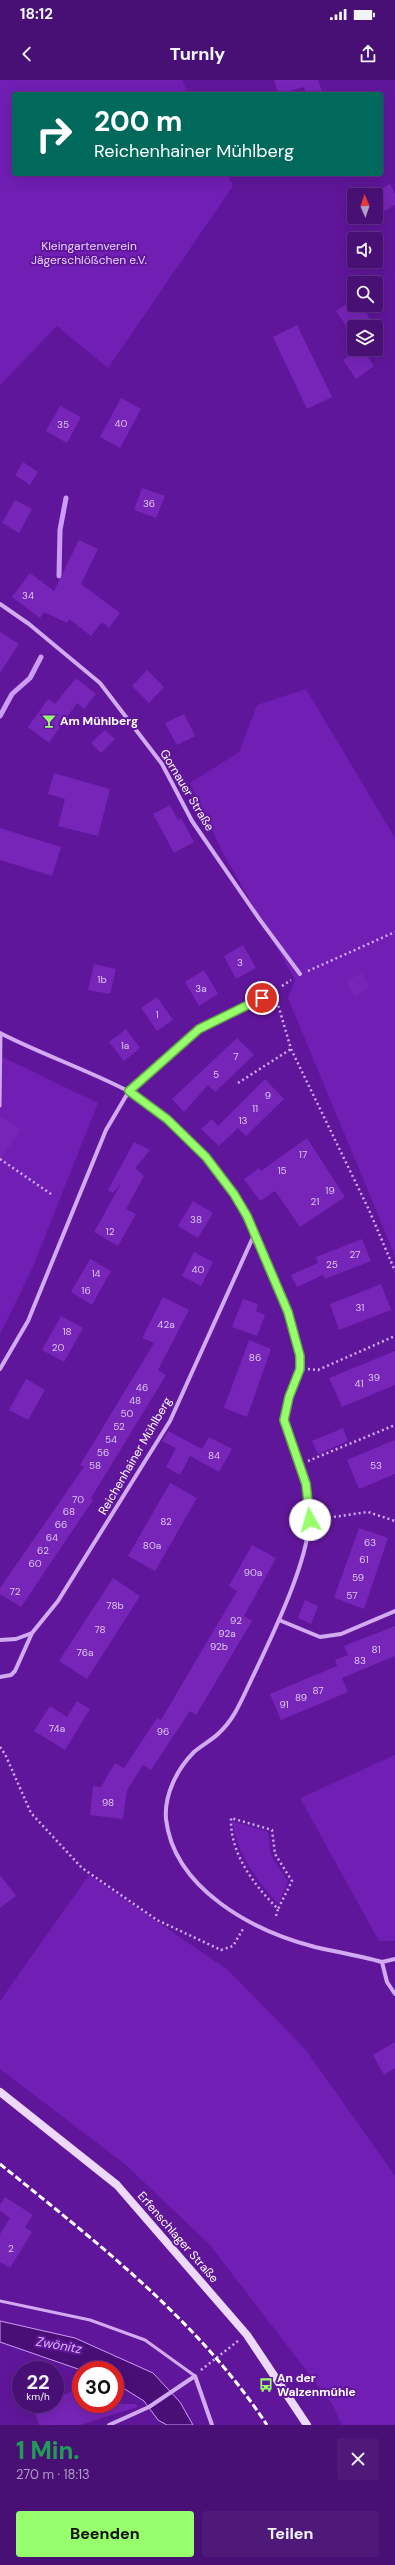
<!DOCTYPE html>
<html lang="de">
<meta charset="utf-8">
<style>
body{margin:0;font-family:"DM Sans",sans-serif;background:#4f1979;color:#f1f3f6;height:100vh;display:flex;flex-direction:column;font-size:15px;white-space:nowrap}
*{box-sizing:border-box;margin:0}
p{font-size:13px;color:#b19dc5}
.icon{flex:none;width:22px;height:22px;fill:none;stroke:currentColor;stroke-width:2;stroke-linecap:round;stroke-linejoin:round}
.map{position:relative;height:2345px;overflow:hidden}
.side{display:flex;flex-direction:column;background:#481074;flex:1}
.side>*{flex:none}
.hud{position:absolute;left:12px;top:12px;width:371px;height:84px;border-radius:4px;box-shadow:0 4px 16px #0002,0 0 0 1px #603086;background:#00695c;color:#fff;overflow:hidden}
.needle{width:26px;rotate:358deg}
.controls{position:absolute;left:347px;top:108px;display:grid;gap:8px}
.controls a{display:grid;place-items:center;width:36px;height:36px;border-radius:4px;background:#481074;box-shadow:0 4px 16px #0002,0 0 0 1px #603086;font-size:20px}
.speed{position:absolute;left:12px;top:2281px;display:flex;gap:8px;font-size:20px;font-weight:700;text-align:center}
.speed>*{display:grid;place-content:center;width:52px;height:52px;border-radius:50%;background:#481074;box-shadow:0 4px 16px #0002,0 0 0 1px #603086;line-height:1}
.speed small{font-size:10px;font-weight:400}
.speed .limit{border:6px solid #d22;background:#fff;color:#111}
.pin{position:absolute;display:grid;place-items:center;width:34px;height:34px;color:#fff;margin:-17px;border:2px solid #fff;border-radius:50%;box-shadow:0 1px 4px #0007}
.me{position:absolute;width:44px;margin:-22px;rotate:353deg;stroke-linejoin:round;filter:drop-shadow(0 0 3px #0008)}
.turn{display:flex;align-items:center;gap:14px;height:84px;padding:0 16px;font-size:18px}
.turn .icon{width:52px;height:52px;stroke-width:2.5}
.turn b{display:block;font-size:28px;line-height:34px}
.round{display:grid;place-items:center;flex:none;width:42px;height:42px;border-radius:4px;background:#4f1979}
.overview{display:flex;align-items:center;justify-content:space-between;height:68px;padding:0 16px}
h1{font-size:24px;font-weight:800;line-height:30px;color:#1e9e55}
.button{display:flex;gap:8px;margin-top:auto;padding:8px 16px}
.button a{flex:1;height:46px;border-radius:4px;background:#96ff6b;color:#111;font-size:16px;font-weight:800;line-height:46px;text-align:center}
.button a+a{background:#4f1979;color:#f1f3f6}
.status{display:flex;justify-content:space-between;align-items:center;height:28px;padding:0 20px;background:#481074;direction:ltr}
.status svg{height:11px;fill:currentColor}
header{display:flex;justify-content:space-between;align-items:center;height:52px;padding:0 16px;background:#481074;font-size:18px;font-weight:800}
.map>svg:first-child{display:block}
.green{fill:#701eb4}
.water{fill:#4a0e77;stroke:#cc9cf5}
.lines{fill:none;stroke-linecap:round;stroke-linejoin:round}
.stream{stroke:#cc9cf5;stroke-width:5}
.building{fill:#7724b8}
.path{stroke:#d2aaf2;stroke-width:2.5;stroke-dasharray:2 3;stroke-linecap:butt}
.service{stroke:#d2aaf2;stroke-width:3}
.minor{stroke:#d2aaf2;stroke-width:4}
.secondary{stroke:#edd9fc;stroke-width:8}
.rail{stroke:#fff;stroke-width:3;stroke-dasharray:7 3;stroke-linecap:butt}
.route-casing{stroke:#62a646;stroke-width:10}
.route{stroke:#96ff6b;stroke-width:7}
.labels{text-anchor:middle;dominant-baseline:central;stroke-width:4;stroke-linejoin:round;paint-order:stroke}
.number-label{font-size:10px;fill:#ddc8ed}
.park-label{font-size:12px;fill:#e9d2fd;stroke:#60169a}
.poi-label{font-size:12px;font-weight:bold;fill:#fff;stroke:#60169a;text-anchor:start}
.street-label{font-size:12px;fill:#fff;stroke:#60169a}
.water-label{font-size:13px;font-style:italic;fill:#dbb7f9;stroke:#60169a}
</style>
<div class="status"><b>18:12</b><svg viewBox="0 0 49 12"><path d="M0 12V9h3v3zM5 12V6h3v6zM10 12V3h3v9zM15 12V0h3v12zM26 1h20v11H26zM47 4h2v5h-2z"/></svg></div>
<header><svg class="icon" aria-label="back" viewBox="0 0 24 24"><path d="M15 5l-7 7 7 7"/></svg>Turnly<svg class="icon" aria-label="share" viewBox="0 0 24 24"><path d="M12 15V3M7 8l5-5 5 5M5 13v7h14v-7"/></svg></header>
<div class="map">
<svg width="395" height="2345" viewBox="0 0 395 2345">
<rect width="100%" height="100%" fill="#60169a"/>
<g class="green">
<polygon points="0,0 182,0 188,14 14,14 14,94 227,94 233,106 108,288 57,246 0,305"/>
<polygon points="306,609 395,758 395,1176 288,918 295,900 221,769 190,703 239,672 257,625"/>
<polygon points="0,976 98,1023 32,1189 0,1254"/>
<polygon points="395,1675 395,1861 379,1861 300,1718"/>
<path d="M232,1741l36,11 3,23 17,27 -10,22c-23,-26 -40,-49 -46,-83z"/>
<polygon points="89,1795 228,1890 306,1970 395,2096 395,2345 342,2345 332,2324 210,2165 126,2085 0,1989 0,1921"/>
</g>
<polygon class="water" points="0,2241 75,2258 153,2293 180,2322 193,2345 167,2345 158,2340 144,2321 115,2303 115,2290 81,2290 0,2262"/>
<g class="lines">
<g class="stream">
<polyline points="59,496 60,450 66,418"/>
<polyline points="0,636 12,614 30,598 41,577"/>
</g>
</g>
<g class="building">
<polygon points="274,0 318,0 323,14 306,14 304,7 278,14"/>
<polygon points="390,104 395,113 395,125 376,136 376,115 370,115"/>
<polygon points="354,219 354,225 361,225 375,247 347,247 336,231"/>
<polygon points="297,245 332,317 307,329 273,257"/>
<polygon points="359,269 362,269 374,286 356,299 343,280"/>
<polygon points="121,318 141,329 120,368 100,357"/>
<polygon points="60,326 81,337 67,363 46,351"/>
<polygon points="23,382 38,392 30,405 15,395"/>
<polygon points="142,408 165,416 156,438 134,430"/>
<polygon points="15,420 32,429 19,453 2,443"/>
<polygon points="79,460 98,469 81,504 120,533 109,548 102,542 91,556 69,539 67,543 44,532 40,538 12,517 30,493 54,511"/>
<polygon points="0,552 19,564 0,593"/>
<polygon points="147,590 164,607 149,623 132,606"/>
<polygon points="76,598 96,614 84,629 77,623 49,663 28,647 48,619 55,624"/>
<polygon points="184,634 195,656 177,665 165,643"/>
<polygon points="105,650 115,659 101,673 91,663"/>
<polygon points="54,693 110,709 98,756 58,746 65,719 48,714"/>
<polygon points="170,725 178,740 181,738 194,762 174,773 153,734"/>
<polygon points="0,748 61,767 52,796 0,780"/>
<polygon points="243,865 256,888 236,899 224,876"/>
<polygon points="94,884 116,889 110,914 88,910"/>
<polygon points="204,890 218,914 199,926 185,902"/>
<polygon points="362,893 370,908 354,916 346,901"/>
<polygon points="157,917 173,940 157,951 141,928"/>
<polygon points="126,949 140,968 124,981 109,962"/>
<polygon points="237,958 254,975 215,1012 208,1005 184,1032 172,1019"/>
<polygon points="265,999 284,1019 246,1056 238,1048 219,1066 201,1049 212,1039 218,1046"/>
<polygon points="0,1036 21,1050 0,1079"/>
<polygon points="307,1058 345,1117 300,1147 275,1111 260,1121 244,1099 259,1088 261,1091"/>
<polygon points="134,1062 150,1070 135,1088 144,1096 126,1129 136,1134 118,1166 94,1152 122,1102 113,1113 108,1110"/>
<polygon points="193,1121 213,1133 198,1158 178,1146"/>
<polygon points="362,1159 371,1181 325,1199 323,1195 297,1207 291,1195 318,1183 316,1177"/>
<polygon points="194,1172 213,1182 201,1206 182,1196"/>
<polygon points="90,1179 111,1191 92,1225 71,1212"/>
<polygon points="381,1204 391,1230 339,1250 330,1224"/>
<polygon points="163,1217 189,1230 158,1290 166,1295 91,1418 93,1420 21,1527 0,1514 0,1508 84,1387 80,1385 154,1263 142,1258"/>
<polygon points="243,1219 258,1224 256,1231 265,1235 257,1256 232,1247"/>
<polygon points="61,1236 83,1248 64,1282 42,1270"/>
<polygon points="249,1260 271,1269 247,1337 224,1328"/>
<polygon points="395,1271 395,1305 342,1327 329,1298"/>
<polygon points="26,1299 45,1310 28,1340 9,1330"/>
<polygon points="343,1348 348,1361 318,1374 312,1361"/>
<polygon points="168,1351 202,1369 209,1357 232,1369 219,1392 190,1376 180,1395 166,1387 176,1368 162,1361"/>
<polygon points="395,1360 395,1394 359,1409 347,1380"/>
<polygon points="170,1403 197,1418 155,1491 128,1476"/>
<polygon points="359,1448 388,1458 364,1529 334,1518"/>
<polygon points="252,1465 276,1478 244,1536 252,1541 196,1635 190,1631 151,1690 143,1685 127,1710 123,1739 90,1735 93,1706 101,1707 115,1683 124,1688 157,1638 161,1640 237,1511 229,1506"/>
<polygon points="113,1498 140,1516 87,1599 59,1581"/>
<polygon points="305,1520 318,1526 311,1544 298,1538"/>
<polygon points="395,1546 395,1576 342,1598 348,1612 281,1640 270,1614 337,1586 335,1580 348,1575 344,1566"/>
<polygon points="77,1621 90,1629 65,1670 34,1651 50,1626 67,1637"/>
<polygon points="0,1795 16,1816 0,1828"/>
<polygon points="395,1962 395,1988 384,1995 373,1975"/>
<polygon points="5,2117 33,2135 25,2147 32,2152 10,2188 0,2182 0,2154 10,2138 0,2131 0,2125"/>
<polygon points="81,2309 81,2324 136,2324 137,2327 80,2345 39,2345 32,2324 55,2324 55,2317"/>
</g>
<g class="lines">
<g class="path">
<polyline points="308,891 395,852"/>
<polyline points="282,906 291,900"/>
<polyline points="277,921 291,969 369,1130 395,1191"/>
<polyline points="238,1003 291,969"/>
<polyline points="0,1079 51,1114"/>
<polyline points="308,1289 318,1290 395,1256"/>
<polyline points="308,1381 395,1345"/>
<polyline points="319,1439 368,1432 395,1441"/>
<polyline points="0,1667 5,1674 31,1733 82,1788 157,1840 221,1870 233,1866 243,1849"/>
<path d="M276,1836l2,-7c-24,-24 -48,-55 -47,-91l41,12 3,24 17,27 -14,28"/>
<polyline points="201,2290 238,2261"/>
</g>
<g class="service">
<polyline points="0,1026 1,953"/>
<polyline points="0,2221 90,2240 145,2260 195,2296"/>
</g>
<g class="minor">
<polyline points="0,524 29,544 100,603 162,684 192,741 260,840 300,894"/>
<path d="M0,953c41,21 85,36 126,57 40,20 84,67 108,104 14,21 22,46 32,68 12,28 32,64 34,95 2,20 -13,40 -15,60 -1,19 14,48 20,66 2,8 3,17 4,25 6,45 -43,140 -63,183 -7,15 -14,30 -27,42 -7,7 -17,12 -25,19 -17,17 -30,43 -28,67 8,70 87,112 149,128 22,5 45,9 67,15l5,20 8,12"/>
<polyline points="0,1289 28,1241 106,1050 129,1011 199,949 274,912"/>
<polyline points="279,1540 320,1557 341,1554 395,1531"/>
<polyline points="0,1560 16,1559 32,1553"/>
<polyline points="0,1597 11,1595 15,1591 32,1553 58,1521 170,1341 254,1155"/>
<polyline points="382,1882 395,1879"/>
<polyline points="109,2345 149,2327 195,2296 212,2345"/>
</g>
<polyline class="secondary" points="0,2012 117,2105 247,2255 307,2345"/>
<path class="rail" d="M0,2084c96,78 198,156 267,261"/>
</g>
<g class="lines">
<defs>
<polyline id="route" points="262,918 199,949 129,1011 167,1039 206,1077 234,1114 247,1136 288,1232 300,1276 300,1289 289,1317 284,1340 306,1404 310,1440"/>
</defs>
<use href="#route" class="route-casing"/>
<use href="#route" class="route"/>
</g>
<defs>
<symbol id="bar-bare" viewBox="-9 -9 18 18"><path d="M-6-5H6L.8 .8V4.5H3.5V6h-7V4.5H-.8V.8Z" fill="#96ff6b" stroke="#60169a" stroke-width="2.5" paint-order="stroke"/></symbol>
<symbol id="bus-bare" viewBox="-9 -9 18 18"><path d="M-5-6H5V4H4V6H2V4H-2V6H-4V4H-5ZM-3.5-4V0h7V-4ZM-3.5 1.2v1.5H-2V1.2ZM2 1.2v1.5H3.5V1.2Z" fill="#96ff6b" stroke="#60169a" stroke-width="2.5" paint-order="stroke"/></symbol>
</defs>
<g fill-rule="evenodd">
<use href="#bar-bare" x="39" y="631" width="20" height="20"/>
<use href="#bus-bare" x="256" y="2295" width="20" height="20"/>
</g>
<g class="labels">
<g class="number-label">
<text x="121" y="343">40</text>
<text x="63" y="344">35</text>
<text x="149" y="423">36</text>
<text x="28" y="515">34</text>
<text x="240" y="882">3</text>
<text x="102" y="899">1b</text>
<text x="201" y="908">3a</text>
<text x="157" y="934">1</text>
<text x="125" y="965">1a</text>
<text x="236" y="976">7</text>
<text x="216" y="994">5</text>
<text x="268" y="1015">9</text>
<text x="255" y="1028">11</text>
<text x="243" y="1040">13</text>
<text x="303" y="1074">17</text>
<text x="282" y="1090">15</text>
<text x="330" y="1110">19</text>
<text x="315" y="1121">21</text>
<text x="196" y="1139">38</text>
<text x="110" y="1151">12</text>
<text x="355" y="1174">27</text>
<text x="332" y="1184">25</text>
<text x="198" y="1189">40</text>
<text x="96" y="1193">14</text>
<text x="86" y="1210">16</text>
<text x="360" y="1227">31</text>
<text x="166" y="1244">42a</text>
<text x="67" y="1251">18</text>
<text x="58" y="1267">20</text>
<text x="255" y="1277">86</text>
<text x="374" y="1297">39</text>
<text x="359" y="1303">41</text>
<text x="142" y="1307">46</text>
<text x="135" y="1320">48</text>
<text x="127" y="1333">50</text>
<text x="119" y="1346">52</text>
<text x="111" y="1359">54</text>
<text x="103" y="1372">56</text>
<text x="214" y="1375">84</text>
<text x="95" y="1385">58</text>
<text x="376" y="1385">53</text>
<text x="78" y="1419">70</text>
<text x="69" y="1431">68</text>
<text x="166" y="1441">82</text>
<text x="61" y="1444">66</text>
<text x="52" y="1457">64</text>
<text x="370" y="1462">63</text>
<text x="152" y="1465">80a</text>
<text x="43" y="1470">62</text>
<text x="364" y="1479">61</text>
<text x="35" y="1483">60</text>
<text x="253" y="1492">90a</text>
<text x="358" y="1497">59</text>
<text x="15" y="1511">72</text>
<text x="352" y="1515">57</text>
<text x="115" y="1525">78b</text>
<text x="236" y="1540">92</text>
<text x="100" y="1549">78</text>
<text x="227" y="1553">92a</text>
<text x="219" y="1566">92b</text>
<text x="376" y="1569">81</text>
<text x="85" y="1572">76a</text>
<text x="360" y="1580">83</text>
<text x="318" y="1610">87</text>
<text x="301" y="1617">89</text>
<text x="284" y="1624">91</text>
<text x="57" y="1648">74a</text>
<text x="163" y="1651">96</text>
<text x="108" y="1722">98</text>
<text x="11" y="2168">2</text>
</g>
<g class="park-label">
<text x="89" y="166">Kleingartenverein<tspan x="89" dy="14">Jägerschlößchen e.V.</tspan></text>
</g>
<g class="poi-label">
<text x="60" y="641">Am Mühlberg</text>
<text x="277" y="2298">An der<tspan x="277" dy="14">Walzenmühle</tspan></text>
</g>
<g class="street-label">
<text transform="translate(187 710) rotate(59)">Gornauer Straße</text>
<text transform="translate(135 1376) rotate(-60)">Reichenhainer Mühlberg</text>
<text transform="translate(178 2157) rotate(49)">Erfenschlager Straße</text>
</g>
<g class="water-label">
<text transform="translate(59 2265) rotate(10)">Zwönitz</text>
</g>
</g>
</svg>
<div class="controls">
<a><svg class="needle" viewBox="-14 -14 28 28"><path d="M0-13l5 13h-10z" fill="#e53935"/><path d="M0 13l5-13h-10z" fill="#b19dc5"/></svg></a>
<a><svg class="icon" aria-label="sound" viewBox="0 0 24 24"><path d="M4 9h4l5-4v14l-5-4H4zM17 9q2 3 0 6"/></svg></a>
<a><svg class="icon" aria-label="search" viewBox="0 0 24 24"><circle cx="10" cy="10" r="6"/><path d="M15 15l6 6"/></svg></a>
<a><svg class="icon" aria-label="layers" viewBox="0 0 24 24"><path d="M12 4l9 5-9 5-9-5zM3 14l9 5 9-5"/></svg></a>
</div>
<div class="speed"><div>22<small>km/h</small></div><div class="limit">30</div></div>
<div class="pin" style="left:262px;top:918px;background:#d93025"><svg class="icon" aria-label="arrive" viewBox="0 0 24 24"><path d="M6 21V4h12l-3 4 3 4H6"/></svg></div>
<svg class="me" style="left:310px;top:1440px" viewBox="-20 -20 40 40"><circle r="19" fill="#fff"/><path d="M0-13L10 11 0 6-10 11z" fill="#96ff6b"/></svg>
<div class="hud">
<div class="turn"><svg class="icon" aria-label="right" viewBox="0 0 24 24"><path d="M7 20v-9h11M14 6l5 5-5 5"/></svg><div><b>200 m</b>Reichenhainer Mühlberg</div></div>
</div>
</div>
<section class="side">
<div class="overview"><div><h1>1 Min.</h1><p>270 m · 18:13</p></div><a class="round"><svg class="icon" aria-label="close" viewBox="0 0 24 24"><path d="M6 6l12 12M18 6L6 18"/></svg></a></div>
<div class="button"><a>Beenden</a><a>Teilen</a></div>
</section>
